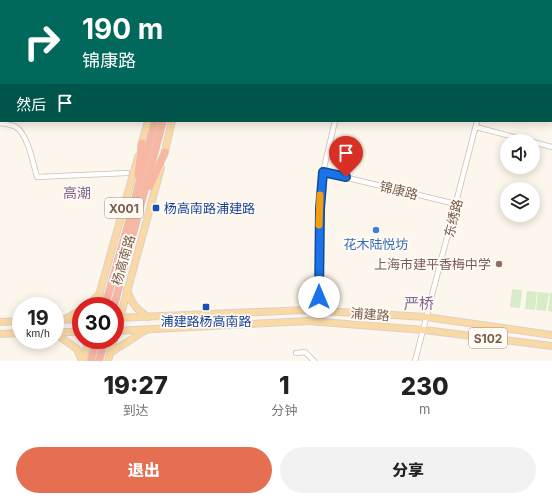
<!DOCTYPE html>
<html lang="zh">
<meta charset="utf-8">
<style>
body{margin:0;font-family:Inter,"Noto Sans SC",sans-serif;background:#f2f2f2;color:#222;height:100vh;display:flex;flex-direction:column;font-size:15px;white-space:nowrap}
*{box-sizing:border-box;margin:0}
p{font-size:13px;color:#767676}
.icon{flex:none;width:22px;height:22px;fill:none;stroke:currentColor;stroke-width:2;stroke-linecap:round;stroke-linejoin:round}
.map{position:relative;height:361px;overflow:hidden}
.drawer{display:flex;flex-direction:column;background:#fff;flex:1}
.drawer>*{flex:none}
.hud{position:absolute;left:0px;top:0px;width:552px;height:122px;box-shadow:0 2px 10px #0003;background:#00695c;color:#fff;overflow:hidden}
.tools{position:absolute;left:500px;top:134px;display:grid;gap:8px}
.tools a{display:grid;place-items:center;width:40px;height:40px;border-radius:50%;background:#fff;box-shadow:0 2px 10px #0003;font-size:20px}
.speed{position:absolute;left:12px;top:297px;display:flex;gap:8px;font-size:20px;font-weight:700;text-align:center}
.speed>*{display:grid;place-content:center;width:52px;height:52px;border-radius:50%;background:#fff;box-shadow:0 2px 10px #0003;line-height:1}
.speed small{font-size:10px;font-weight:400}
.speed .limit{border:6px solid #d22;background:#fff;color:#111}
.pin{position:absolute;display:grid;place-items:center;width:34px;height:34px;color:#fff;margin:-41px -17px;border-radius:50% 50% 50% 0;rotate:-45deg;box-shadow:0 0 4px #0007}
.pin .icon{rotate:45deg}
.me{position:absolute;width:44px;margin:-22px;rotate:0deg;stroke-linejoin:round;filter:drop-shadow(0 0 3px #0008)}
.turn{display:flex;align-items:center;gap:14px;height:84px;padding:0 16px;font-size:18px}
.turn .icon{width:52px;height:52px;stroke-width:2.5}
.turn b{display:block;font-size:28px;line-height:34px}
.then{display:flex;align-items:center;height:38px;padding:0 16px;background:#0003;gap:8px;font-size:15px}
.eta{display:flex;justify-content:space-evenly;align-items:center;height:68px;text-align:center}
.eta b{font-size:24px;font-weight:800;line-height:28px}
.action{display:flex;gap:8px;margin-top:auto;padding:8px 16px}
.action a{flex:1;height:46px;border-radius:24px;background:#e76f51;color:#fff;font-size:16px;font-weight:800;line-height:46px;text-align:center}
.action a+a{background:#f2f2f2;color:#222}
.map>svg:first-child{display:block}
.green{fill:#d8ecc9}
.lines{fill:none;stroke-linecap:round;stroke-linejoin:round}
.highway-tunnel{stroke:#dcd0c4;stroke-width:7;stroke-dasharray:7 3.5;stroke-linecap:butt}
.minor-casing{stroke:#d1beb0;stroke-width:6}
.major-casing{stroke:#dad1cd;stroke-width:8}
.highway-casing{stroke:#dad1cd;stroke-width:8}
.minor{stroke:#fff;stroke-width:4.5}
.major{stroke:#fbd9a5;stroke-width:6}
.highway{stroke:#f7b7a3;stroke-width:7}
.route-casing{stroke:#114b97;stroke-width:10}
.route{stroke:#1a73e8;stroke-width:7}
.slow{stroke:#f59e0b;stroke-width:7}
.transit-dot{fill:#1a4fb4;stroke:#fffaf3;stroke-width:1.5}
.shop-dot{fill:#3f7fe0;stroke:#fffaf3;stroke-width:1.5}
.education-dot{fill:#8d6e63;stroke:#fffaf3;stroke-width:1.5}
.labels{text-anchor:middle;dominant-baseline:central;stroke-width:3.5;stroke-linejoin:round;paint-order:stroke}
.shield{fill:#fffaf3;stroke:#a28b7f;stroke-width:1}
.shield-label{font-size:12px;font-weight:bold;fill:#7a5c4d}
.street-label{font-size:13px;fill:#7a5c4d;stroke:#fffaf3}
.transit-label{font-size:13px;fill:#164399;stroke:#fffaf3;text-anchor:start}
.shop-label{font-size:13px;fill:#366cbe;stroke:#fffaf3}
.education-label{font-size:13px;fill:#785e54;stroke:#fffaf3;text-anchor:end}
.neighbourhood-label{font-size:14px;fill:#846695;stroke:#fffaf3}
.quarter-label{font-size:15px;fill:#846695;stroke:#fffaf3}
</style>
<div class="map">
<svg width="552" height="361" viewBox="0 0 552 361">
<rect width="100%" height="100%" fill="#fdf6ec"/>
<g class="green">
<polygon points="512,289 522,290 520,308 510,307"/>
<polygon points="527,291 537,292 535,310 525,309"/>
<polygon points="538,292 549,293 546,311 536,310"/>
<polygon points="550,293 552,293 552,312 548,311"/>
</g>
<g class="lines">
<g class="highway-tunnel">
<polyline points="187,1 187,0"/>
<polyline points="195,1 195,0"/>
</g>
<defs>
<g id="minor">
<polyline points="366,1 366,0"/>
<polyline points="507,1 508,0"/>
<polyline points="0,50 1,50"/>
<polyline points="335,121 323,172 456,204"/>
<path d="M0,123c5,1 11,1 16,4 12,8 17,36 21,50l90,-4"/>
<polyline points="476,127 529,141"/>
<polyline points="533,142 552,147"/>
<polyline points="319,310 320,209 323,172"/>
<polyline points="296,353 305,352 314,361"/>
<polyline points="415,361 477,121"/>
</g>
<g id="major">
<polyline points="180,1 180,0"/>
<polyline points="199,1 199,0"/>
<polyline points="141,146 148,121"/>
<polyline points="164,155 172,121"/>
<path d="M127,290c5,14 9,19 21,27"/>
<polyline points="87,306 100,294"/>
<polyline points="96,306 138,157"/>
<polyline points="67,318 81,310"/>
<polyline points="115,318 305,310 426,317 552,335"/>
<polyline points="55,320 81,319"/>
<polyline points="0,322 21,321"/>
<polyline points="115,331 308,321 424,330 552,346"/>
<polyline points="55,332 81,332"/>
<polyline points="55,333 77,349 82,361"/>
<polyline points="0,334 21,333"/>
<polyline points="115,336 161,168"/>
<polyline points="110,353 146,330"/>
<polyline points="83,361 88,340"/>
<polyline points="108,361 114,340"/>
</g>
<g id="highway">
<polyline points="138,175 142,143"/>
<polyline points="150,186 165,152"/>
<polyline points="105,306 133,207 155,121"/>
<polyline points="114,306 163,121"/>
<polyline points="91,361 96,340"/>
<polyline points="99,361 105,340"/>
</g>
</defs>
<use href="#minor" class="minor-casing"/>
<use href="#major" class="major-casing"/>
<use href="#highway" class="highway-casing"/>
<use href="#minor" class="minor"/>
<use href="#major" class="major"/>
<use href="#highway" class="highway"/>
</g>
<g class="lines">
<defs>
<polyline id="route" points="319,297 320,209 323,172 346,177"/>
</defs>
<use href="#route" class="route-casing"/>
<use href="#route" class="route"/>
<polyline class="slow" points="319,225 320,195"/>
</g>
<g class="transit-dot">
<rect x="152" y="204" width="8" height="8" rx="2"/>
<rect x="202" y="303" width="8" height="8" rx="2"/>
</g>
<circle class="shop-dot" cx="376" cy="230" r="4"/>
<circle class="education-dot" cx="499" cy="264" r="4"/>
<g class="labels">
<g class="shield">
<rect x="105" y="198" width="38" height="20" rx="3"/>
<rect x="469" y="328" width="38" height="20" rx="3"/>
</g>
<g class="shield-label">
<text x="124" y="208">X001</text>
<text x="488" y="338">S102</text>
</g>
<g class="street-label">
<text transform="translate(399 190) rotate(14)">锦康路</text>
<text transform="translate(453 218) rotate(-76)">东绣路</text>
<text transform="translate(123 260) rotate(-74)">杨高南路</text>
<text transform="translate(370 314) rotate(4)">浦建路</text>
</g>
<g class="transit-label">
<text x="164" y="208">杨高南路浦建路</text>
<text x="206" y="321" text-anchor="middle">浦建路杨高南路</text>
</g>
<g class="shop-label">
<text x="376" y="244">花木陆悦坊</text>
</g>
<g class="education-label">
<text x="491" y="264">上海市建平香梅中学</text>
</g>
<g class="neighbourhood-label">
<text x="77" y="192">高潮</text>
</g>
<g class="quarter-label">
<text x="419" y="303">严桥</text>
</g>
</g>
</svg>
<div class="tools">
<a><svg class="icon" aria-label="sound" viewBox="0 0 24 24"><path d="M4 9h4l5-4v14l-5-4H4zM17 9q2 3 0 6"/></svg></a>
<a><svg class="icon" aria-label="layers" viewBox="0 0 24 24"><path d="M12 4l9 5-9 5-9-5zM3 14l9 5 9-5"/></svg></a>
</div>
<div class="speed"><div>19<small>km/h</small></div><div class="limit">30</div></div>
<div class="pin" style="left:346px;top:177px;background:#d93025"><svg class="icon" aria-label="arrive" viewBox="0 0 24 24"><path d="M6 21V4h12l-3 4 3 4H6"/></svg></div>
<svg class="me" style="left:319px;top:297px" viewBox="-20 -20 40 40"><circle r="19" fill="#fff"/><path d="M0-13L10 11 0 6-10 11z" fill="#1a73e8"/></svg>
<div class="hud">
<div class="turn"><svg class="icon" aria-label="right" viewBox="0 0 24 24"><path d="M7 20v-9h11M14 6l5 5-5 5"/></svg><div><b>190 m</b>锦康路</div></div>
<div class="then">然后<svg class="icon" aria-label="arrive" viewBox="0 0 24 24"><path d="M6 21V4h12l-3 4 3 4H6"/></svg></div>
</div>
</div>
<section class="drawer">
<div class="eta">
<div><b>19:27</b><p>到达</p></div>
<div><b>1</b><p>分钟</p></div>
<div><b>230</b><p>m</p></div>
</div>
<div class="action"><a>退出</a><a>分享</a></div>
</section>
